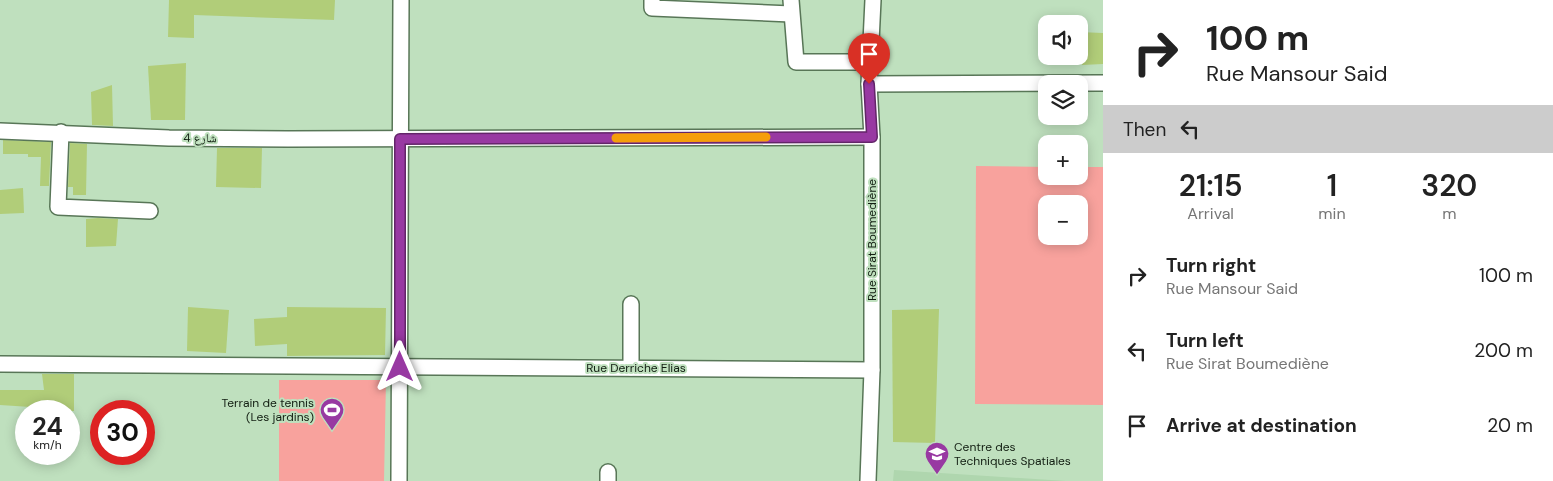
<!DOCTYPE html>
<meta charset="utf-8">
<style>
body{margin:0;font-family:"DM Sans","Noto Naskh Arabic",sans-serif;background:#f2f2f2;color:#222;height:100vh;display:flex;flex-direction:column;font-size:19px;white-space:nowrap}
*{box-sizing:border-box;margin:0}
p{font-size:16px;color:#767676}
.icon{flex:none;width:28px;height:28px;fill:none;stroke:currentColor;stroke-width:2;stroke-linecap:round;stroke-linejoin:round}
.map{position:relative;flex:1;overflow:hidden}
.panel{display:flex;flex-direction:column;background:#fff;width:450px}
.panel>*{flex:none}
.hud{background:#fff;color:#222;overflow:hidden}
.fabs{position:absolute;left:1038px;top:15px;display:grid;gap:10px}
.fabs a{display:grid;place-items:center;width:50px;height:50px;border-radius:10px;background:#fff;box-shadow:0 2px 12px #0003;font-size:25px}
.speed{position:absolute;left:15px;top:400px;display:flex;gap:10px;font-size:25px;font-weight:700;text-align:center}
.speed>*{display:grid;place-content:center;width:65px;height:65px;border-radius:50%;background:#fff;box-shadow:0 2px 12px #0003;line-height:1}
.speed small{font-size:12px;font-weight:400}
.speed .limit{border:8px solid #d22;background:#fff;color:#111}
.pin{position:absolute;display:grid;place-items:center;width:42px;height:42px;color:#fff;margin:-51px -21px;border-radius:50% 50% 50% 0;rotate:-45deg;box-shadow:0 0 5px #0007}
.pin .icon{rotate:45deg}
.me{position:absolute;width:55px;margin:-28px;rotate:0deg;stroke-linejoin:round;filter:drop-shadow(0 0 4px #0008)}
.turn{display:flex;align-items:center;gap:18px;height:105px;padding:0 20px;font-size:22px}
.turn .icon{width:65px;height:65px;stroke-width:2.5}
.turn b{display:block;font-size:35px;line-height:42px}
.then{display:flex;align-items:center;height:48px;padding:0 20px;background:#0003;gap:10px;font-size:19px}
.eta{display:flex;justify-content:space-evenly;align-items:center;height:85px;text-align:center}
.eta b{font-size:30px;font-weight:600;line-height:35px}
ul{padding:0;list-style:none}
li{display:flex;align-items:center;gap:15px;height:75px;padding:0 20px}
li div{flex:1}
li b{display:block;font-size:19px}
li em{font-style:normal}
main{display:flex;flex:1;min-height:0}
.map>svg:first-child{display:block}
.built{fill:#afd6ae}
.green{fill:#f8a29d;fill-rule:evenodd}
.building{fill:#b1cd79}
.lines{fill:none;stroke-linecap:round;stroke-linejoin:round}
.minor-casing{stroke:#587657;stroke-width:18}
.minor{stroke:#fff;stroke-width:15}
.route-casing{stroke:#632569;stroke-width:12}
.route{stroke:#9839a2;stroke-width:9}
.slow{stroke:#f59e0b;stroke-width:9}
.labels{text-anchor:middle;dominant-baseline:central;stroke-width:4;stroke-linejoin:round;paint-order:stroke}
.street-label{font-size:12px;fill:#111d11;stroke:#bfe0be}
.poi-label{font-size:12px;fill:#111d11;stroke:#bfe0be;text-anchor:end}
</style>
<main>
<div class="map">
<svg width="1103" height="481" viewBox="0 0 1103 481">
<rect width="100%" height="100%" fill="#bfe0be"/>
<polygon class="built" points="894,470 1066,481 893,481"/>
<g class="green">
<path d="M976,166l70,1v9h33v-9h24v238l-128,-1zM1046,204h33v32h-33z"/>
<polygon points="279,380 386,380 384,481 279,481"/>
</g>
<g class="building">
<polygon points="169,0 335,0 334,20 194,15 194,38 168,37"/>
<polygon points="1079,32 1103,33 1103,64 1082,65"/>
<polygon points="186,63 185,120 151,120 148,66"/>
<polygon points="112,85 113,126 92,125 91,92"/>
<polygon points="3,140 51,142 49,186 40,186 41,157 28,157 28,154 3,154"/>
<polygon points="70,143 87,144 86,195 73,195 73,187 68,187"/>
<polygon points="217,148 262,148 261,188 216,187"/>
<polygon points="23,188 24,213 0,214 0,190"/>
<polygon points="98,218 118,219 116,246 86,247 86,219"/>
<polygon points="188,307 229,310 226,353 187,351"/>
<polygon points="287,307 386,308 385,355 287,356 287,344 255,346 254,319 287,317"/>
<polygon points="939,309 935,443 893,442 892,310"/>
<polygon points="42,374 74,374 74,411 46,411 46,408 0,405 0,390 44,390"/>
</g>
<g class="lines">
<defs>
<g id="minor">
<polyline points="652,0 652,8 791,14"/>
<polyline points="791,0 796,62 870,62"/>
<polyline points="869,84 1103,83"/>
<polyline points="0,131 169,138 288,139 872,137"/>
<polyline points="61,132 58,207 150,211"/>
<polyline points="0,364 872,370"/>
<polyline points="631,368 631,304"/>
<polyline points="399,481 401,0"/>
<polyline points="608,481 608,472"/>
<polyline points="868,481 872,370 872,137 869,84 873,0"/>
</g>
</defs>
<use href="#minor" class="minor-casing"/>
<use href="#minor" class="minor"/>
</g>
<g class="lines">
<defs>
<polyline id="route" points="400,367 400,139 872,137 869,84"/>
</defs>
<use href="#route" class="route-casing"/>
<use href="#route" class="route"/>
<polyline class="slow" points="616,138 766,137"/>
</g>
<defs>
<symbol id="stadium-pin" viewBox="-11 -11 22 30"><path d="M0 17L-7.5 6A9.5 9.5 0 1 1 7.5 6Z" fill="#9839a2" stroke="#bfe0be"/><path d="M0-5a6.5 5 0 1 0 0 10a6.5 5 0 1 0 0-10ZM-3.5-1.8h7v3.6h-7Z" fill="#fff"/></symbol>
<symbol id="university-pin" viewBox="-11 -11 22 30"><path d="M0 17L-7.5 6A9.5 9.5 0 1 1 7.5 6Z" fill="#9839a2" stroke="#bfe0be"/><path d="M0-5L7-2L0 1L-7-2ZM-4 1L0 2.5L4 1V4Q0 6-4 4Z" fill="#fff"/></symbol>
</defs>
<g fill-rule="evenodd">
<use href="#stadium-pin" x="318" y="396" width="28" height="38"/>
<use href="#university-pin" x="923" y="440" width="28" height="38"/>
</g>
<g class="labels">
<g class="street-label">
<text transform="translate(200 138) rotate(1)">شارع 4</text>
<text transform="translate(872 240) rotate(-90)">Rue Sirat Boumediène</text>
<text x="636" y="368">Rue Derriche Elias</text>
</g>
<g class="poi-label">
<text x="314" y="403">Terrain de tennis<tspan x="314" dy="14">(Les jardins)</tspan></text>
<text x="954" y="447" text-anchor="start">Centre des<tspan x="954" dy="14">Techniques Spatiales</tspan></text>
</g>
</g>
</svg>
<div class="fabs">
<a><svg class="icon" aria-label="sound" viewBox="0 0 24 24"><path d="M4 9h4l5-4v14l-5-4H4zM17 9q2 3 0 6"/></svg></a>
<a><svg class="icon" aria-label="layers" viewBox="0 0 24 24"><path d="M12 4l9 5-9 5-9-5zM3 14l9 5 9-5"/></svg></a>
<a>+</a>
<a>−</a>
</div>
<div class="speed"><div>24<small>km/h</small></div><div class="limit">30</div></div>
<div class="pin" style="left:869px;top:84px;background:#d93025"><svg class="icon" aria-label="arrive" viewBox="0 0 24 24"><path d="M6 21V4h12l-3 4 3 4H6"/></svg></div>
<svg class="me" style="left:400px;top:367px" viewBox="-20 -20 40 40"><path d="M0-17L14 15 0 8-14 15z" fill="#9839a2" stroke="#fff" stroke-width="4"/></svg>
</div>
<section class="panel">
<div class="hud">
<div class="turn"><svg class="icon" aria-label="right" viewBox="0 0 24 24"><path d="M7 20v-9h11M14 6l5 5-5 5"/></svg><div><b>100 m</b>Rue Mansour Said</div></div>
<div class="then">Then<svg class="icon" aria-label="left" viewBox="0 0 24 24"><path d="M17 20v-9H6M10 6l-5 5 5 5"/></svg></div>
</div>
<div class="eta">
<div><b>21:15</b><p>Arrival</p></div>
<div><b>1</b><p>min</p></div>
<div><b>320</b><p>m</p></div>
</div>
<ul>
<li><svg class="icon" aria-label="right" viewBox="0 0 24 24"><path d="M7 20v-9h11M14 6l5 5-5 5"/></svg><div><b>Turn right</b><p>Rue Mansour Said</p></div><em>100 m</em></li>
<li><svg class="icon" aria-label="left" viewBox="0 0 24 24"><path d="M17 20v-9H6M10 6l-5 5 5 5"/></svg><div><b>Turn left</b><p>Rue Sirat Boumediène</p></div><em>200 m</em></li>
<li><svg class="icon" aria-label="arrive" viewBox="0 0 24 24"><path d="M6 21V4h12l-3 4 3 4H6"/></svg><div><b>Arrive at destination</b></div><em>20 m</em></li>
</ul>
</section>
</main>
